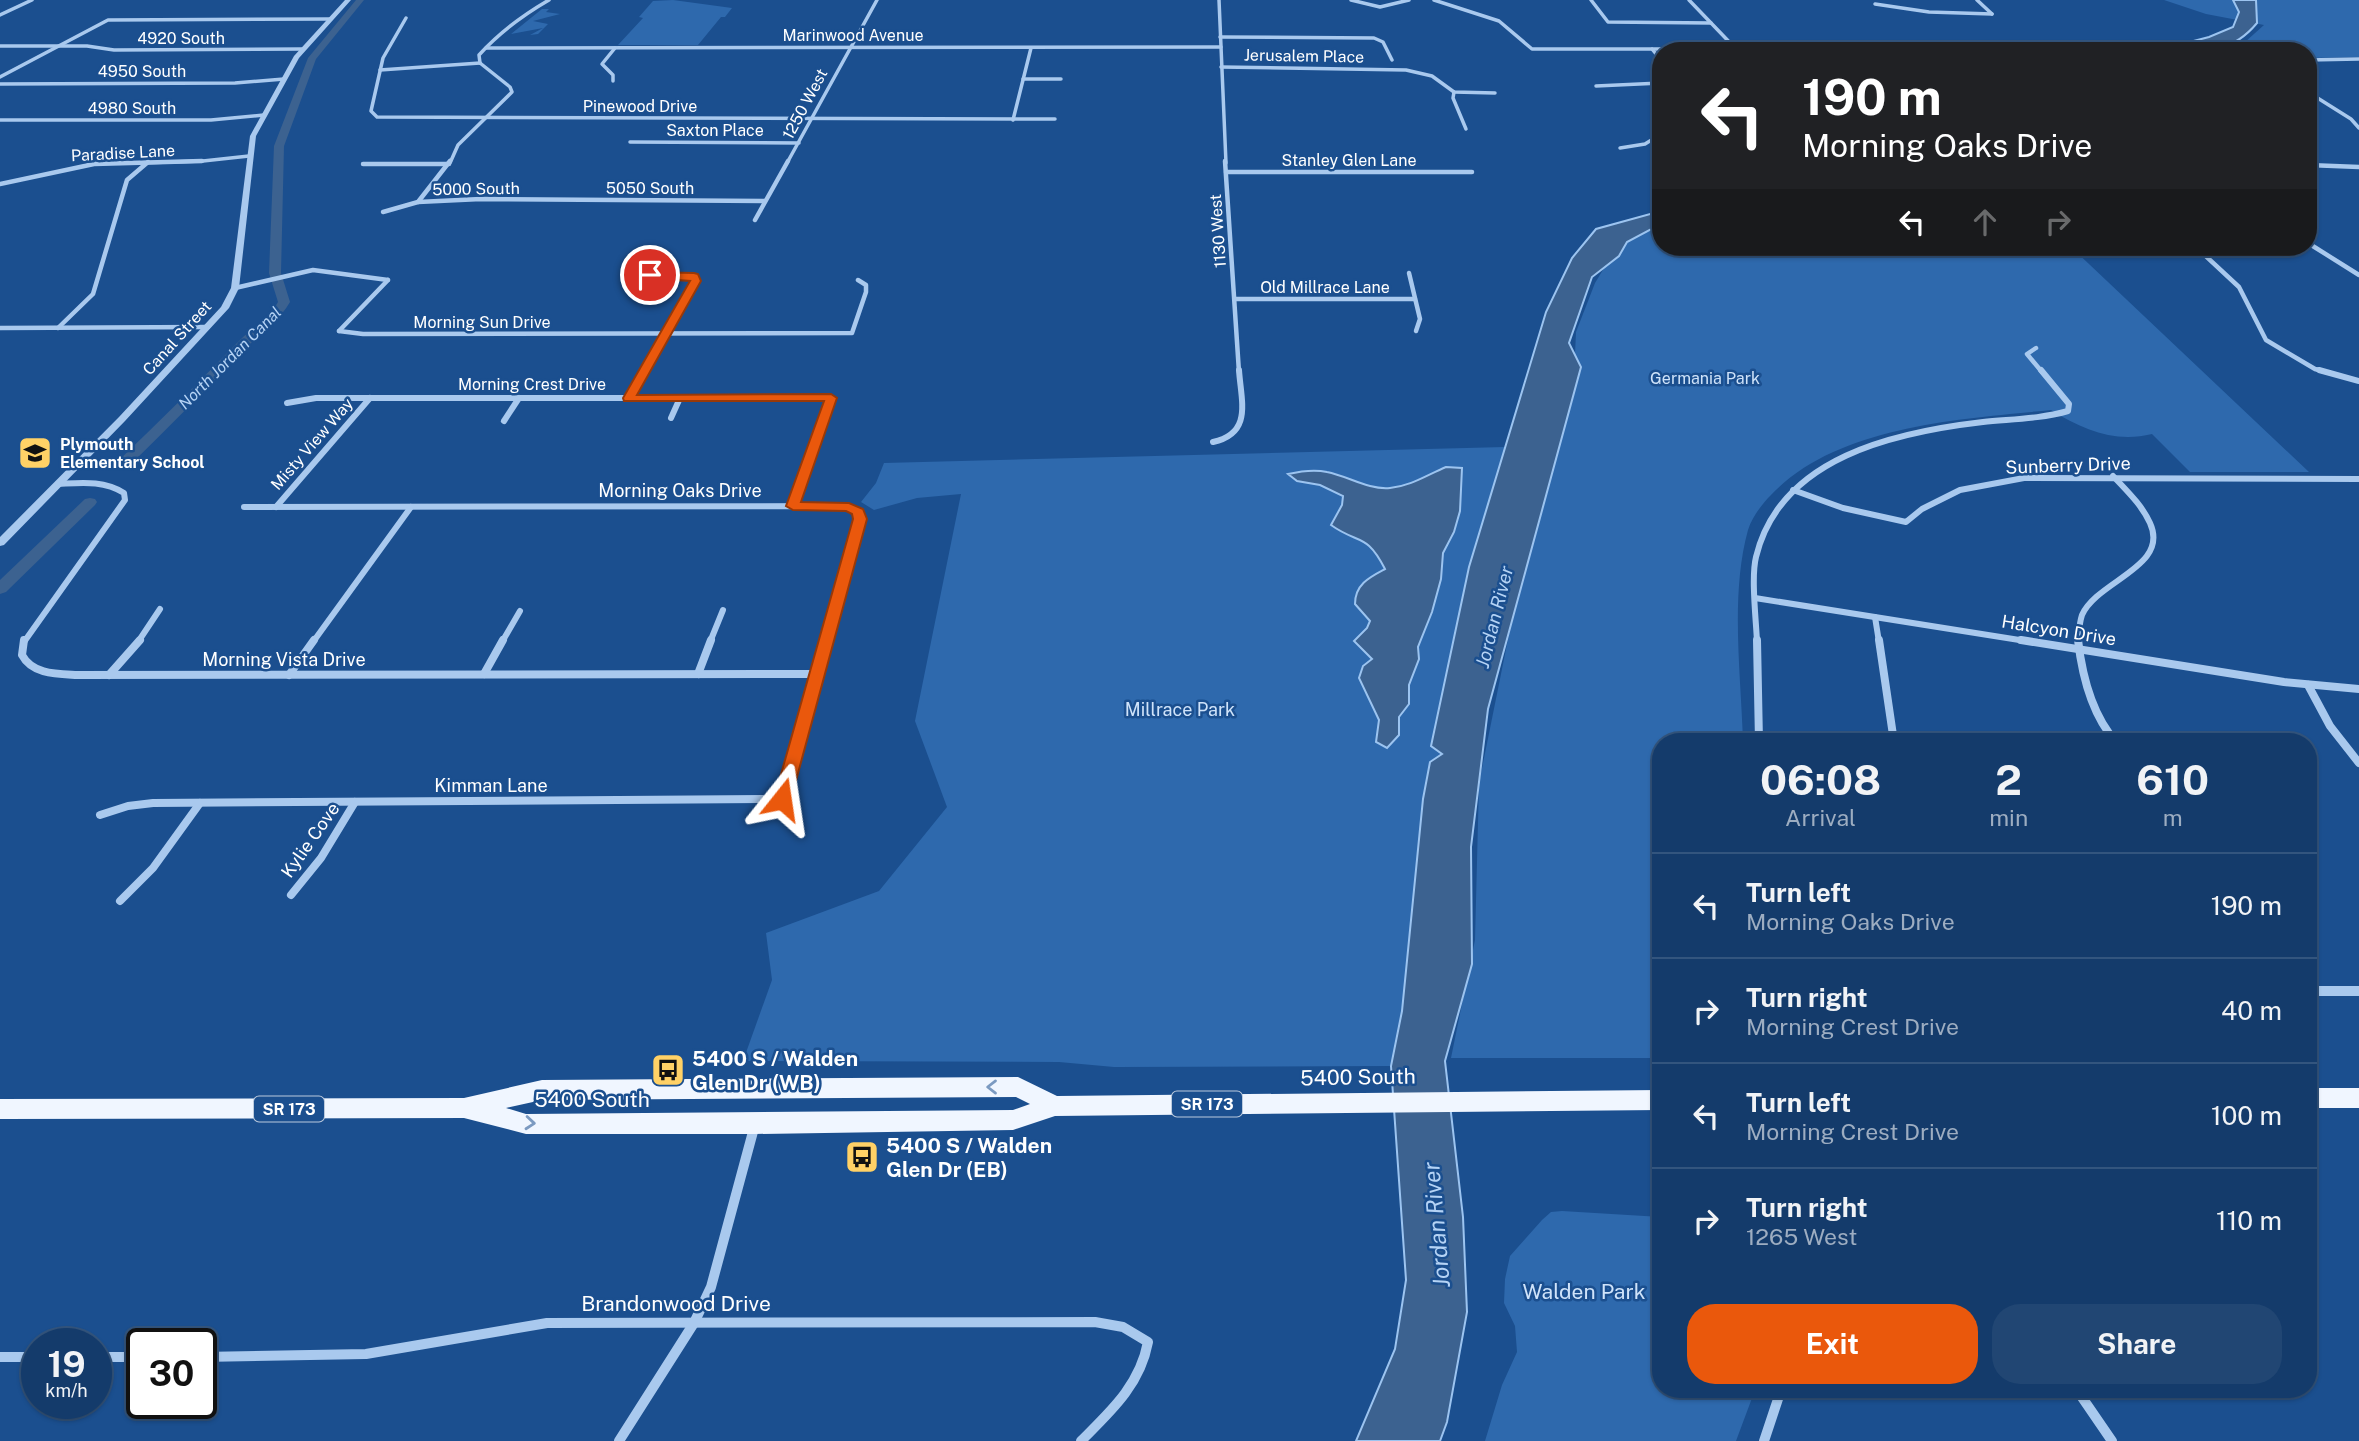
<!DOCTYPE html>
<style>
body{margin:0;font-family:"Public Sans",sans-serif;background:#214673;color:#f1f3f6;height:100vh;display:flex;flex-direction:column;font-size:26px;white-space:nowrap}
*{box-sizing:border-box;margin:0}
p{font-size:23px;color:#9dadc1}
.icon{flex:none;width:38px;height:38px;fill:none;stroke:currentColor;stroke-width:2;stroke-linecap:round;stroke-linejoin:round}
.map{position:relative;flex:1;overflow:hidden}
.sheet{position:absolute;left:1652px;top:733px;width:665px;height:665px;display:flex;flex-direction:column;background:#143b6b;border-radius:28px;box-shadow:0 2px 5px #0004,0 0 0 2px #33557e}
.sheet>*{flex:none}
.hud{position:absolute;left:1652px;top:42px;width:665px;height:214px;border-radius:28px;box-shadow:0 2px 5px #0004,0 0 0 2px #33557e;background:#202124;color:#fff;overflow:hidden}
.speed{position:absolute;left:21px;top:1328px;display:flex;gap:14px;font-size:35px;font-weight:700;text-align:center}
.speed>*{display:grid;place-content:center;width:91px;height:91px;border-radius:50%;background:#143b6b;box-shadow:0 2px 5px #0004,0 0 0 2px #33557e;line-height:1}
.speed small{font-size:18px;font-weight:400}
.speed .limit{border:4px solid #111;border-radius:10px;background:#fff;color:#111}
.pin{position:absolute;display:grid;place-items:center;width:60px;height:60px;color:#fff;margin:-30px;border:4px solid #fff;border-radius:50%;box-shadow:0 2px 7px #0007}
.me{position:absolute;width:77px;margin:-38px;rotate:15deg;stroke-linejoin:round;filter:drop-shadow(0 0 5px #0008)}
.turn{display:flex;align-items:center;gap:24px;height:147px;padding:0 35px;font-size:32px}
.turn .icon{width:91px;height:91px;stroke-width:2.5}
.turn b{display:block;font-size:49px;line-height:60px}
.lanes{display:flex;align-items:center;height:66px;padding:0 35px;background:#0003;justify-content:center;gap:35px;direction:ltr}
.lanes .off{opacity:.35}
.eta{display:flex;justify-content:space-evenly;align-items:center;height:119px;text-align:center}
.eta b{font-size:42px;font-weight:700;line-height:49px}
.cta{display:flex;gap:14px;margin-top:auto;padding:14px 35px}
.cta a{flex:1;height:80px;border-radius:28px;background:#ea580c;color:#fff;font-size:28px;font-weight:700;line-height:80px;text-align:center}
.cta a+a{background:#214673;color:#f1f3f6}
ul{padding:0;list-style:none}
li{display:flex;align-items:center;gap:21px;height:105px;padding:0 35px;border-top:2px solid #33557e}
li div{flex:1}
li b{display:block;font-size:26px}
li em{font-style:normal}
.map>svg:first-child{display:block}
.green{fill:#2e69ad}
.water{fill:#3c6290;stroke:#9cc4f0;stroke-width:2}
.lines{fill:none;stroke-linecap:round;stroke-linejoin:round}
.canal{fill:#3c6290;fill-rule:evenodd}
.minor-far4{stroke:#a9c9ee;stroke-width:3.5}
.minor-far3{stroke:#a9c9ee;stroke-width:4.5}
.minor-far2{stroke:#a9c9ee;stroke-width:6}
.minor-far1{stroke:#a9c9ee;stroke-width:8}
.minor{stroke:#a9c9ee;stroke-width:10}
.tertiary{fill:#a9c9ee;fill-rule:evenodd}
.primary{fill:#f0f6ff;fill-rule:evenodd}
.oneway{stroke:#7b9ac1}
.route{fill:#ea580c;stroke:#983908;stroke-width:2}
.labels{text-anchor:middle;dominant-baseline:central;stroke-width:5;stroke-linejoin:round;paint-order:stroke}
.far-street-label{font-size:16px;fill:#fff;stroke:#1b4f8f}
.far-water-label{font-size:16px;font-style:italic;fill:#b5d3f5;stroke:#1b4f8f}
.far-park-label{font-size:16px;fill:#cfe3fa;stroke:#1b4f8f}
.far-poi-label{font-size:16px;font-weight:bold;fill:#fff;stroke:#1b4f8f;text-anchor:start}
.shield{fill:#1b4f8f;stroke:#bbcadd;stroke-width:2}
.shield-label{font-size:16px;font-weight:bold;fill:#fff}
.street-label{font-size:18px;fill:#fff;stroke:#1b4f8f}
.park-label{font-size:18px;fill:#cfe3fa;stroke:#1b4f8f}
.water-label{font-size:19px;font-style:italic;fill:#b5d3f5;stroke:#1b4f8f}
.near-poi-label{font-size:21px;font-weight:bold;fill:#fff;stroke:#1b4f8f;text-anchor:start}
.near-street-label{font-size:21px;fill:#fff;stroke:#1b4f8f}
.near-park-label{font-size:21px;fill:#cfe3fa;stroke:#1b4f8f}
.near-water-label{font-size:23px;font-style:italic;fill:#b5d3f5;stroke:#1b4f8f}
</style>
<div class="map">
<svg width="2359" height="1441" viewBox="0 0 2359 1441">
<rect width="100%" height="100%" fill="#1b4f8f"/>
<g class="green">
<polygon points="673,0 732,8 725,17 721,17 698,45 618,45 643,18 639,17 653,1"/>
<polygon points="2164,0 2359,0 2359,57 2308,58 2308,51 2225,51 2245,42 2264,25 2206,14"/>
<polygon points="542,9 549,9 546,12 560,14 533,21 548,24 538,34 530,35 543,28 511,34"/>
<path d="M1661,226v21h410l238,225h-119l-38,-38c-37,9 -69,-4 -101,-24 -89,9 -214,15 -280,85 -9,9 -19,22 -23,35 -18,65 -7,144 -5,212h-82v316h-210l24,-118 4,-157 45,-223 49,-161 3,-67 19,-49 26,-43z"/>
<polygon points="1505,447 1469,567 1431,746 1442,754 1402,1011 1391,1066 1114,1067 1059,1062 743,1061 772,980 766,933 879,891 947,807 915,721 961,494 917,498 874,510 861,502 876,483 884,463"/>
<polygon points="1562,1211 1661,1217 1661,1390 1755,1390 1736,1441 1485,1441 1502,1385 1517,1352 1515,1326 1504,1303 1505,1279 1510,1256 1542,1220 1551,1212"/>
</g>
<g class="water">
<path d="M2233,0h23l1,23c-29,35 -60,28 -102,28l54,-14 24,-10 6,-15z"/>
<polygon points="1661,211 1661,224 1627,242 1619,256 1592,277 1569,343 1581,367 1488,709 1471,847 1472,964 1445,1061 1463,1217 1467,1312 1447,1422 1440,1441 1356,1441 1395,1349 1406,1280 1391,1066 1402,1011 1423,799 1430,762 1442,754 1431,746 1469,567 1546,312 1572,258 1596,229"/>
<path d="M1446,467l16,1 -2,43 -6,21 -11,21 -2,26 -9,33 -14,35 1,12 -10,26v19l-10,13v18l-12,13 -11,-6 3,-22 -20,-42 4,-12 9,-7 -18,-18 13,-13 3,-7 -15,-17c0,-20 15,-27 30,-35 -19,-37 -26,-24 -54,-44l11,-20 1,-9 -23,-11 -23,-4 -9,-7c13,-3 26,-5 39,-2 21,4 41,18 63,16 21,-2 37,-13 56,-21z"/>
</g>
<g class="lines">
<g class="canal">
<path d="M356,0h8l-48,59 -32,87 -3,127 9,29c-11,19 -26,28 -41,43 -41,42 -81,83 -123,124h-10v-6c42,-40 83,-81 124,-123 13,-13 29,-21 38,-38l-9,-29 5,-127 34,-88z"/>
<polygon points="90,498 95,499 97,502 95,505 6,592 0,594 0,580 85,499"/>
</g>
<g class="minor-far4">
<polyline points="1219,0 1226,163"/>
<polyline points="1351,0 1380,7 1409,0"/>
<polyline points="1434,0 1499,21 1532,49 1736,49"/>
<polyline points="1591,0 1608,22 1711,23"/>
<polyline points="1689,0 1736,49"/>
<polyline points="1977,0 1992,14"/>
<polyline points="1875,4 1929,12 1992,14"/>
<polyline points="0,15 32,0"/>
<polyline points="406,18 383,58 371,111 377,117 1055,119"/>
<polyline points="1220,37 1374,38 1383,42 1392,60"/>
<polyline points="0,46 87,46 114,50 302,49"/>
<polyline points="486,48 1221,47"/>
<polyline points="1652,49 1661,60"/>
<polyline points="2308,60 2359,59"/>
<path d="M480,63l-1,-8c20,-22 44,-40 70,-55"/>
<polyline points="1221,67 1406,70 1432,76 1454,92 1495,93"/>
<polyline points="380,70 480,63"/>
<polyline points="0,77 108,20 330,19"/>
<polyline points="1023,79 1061,79"/>
<polyline points="613,81 613,75 602,64 615,48"/>
<polyline points="0,84 235,83 284,79"/>
<polyline points="1596,86 1661,83"/>
<polyline points="1454,92 1453,98 1466,129"/>
<polyline points="2308,92 2351,119 2359,128"/>
<polyline points="0,120 211,120 264,115"/>
<polyline points="1013,120 1031,48"/>
<polyline points="630,142 799,143"/>
<polyline points="1620,148 1645,144 1661,134"/>
<polyline points="139,163 203,161 249,156"/>
<polyline points="450,163 458,145 512,92 510,87 480,63"/>
<polyline points="787,163 877,0"/>
</g>
<g class="minor-far3">
<polyline points="1225,161 1239,372"/>
<polyline points="363,164 449,164"/>
<polyline points="2308,165 2359,167"/>
<polyline points="1226,172 1472,172"/>
<polyline points="0,184 94,164 202,161"/>
<polyline points="418,202 481,199 765,201"/>
<polyline points="383,212 418,202 450,161"/>
<polyline points="755,220 788,161"/>
<polyline points="2308,243 2359,275"/>
<polyline points="2196,247 2239,287 2266,340 2315,369 2326,372"/>
<polyline points="1409,273 1420,319 1416,331"/>
<polyline points="235,288 313,270 388,280"/>
<polyline points="1235,299 1415,299"/>
<polyline points="0,328 208,327"/>
<polyline points="58,328 93,294 127,180 148,162"/>
<polyline points="339,331 363,334 852,333 866,292 866,285 858,280"/>
<polyline points="339,331 388,280"/>
<polyline points="2036,348 2027,354 2042,372"/>
<polyline points="644,372 695,281 694,276 650,275"/>
</g>
<g class="minor-far2">
<polyline points="2319,370 2359,381"/>
<polyline points="629,398 645,370"/>
<polyline points="287,403 316,398 831,398 793,506"/>
<polyline points="671,418 680,398"/>
<polyline points="504,421 519,398"/>
<path d="M1213,442c40,-9 28,-41 26,-72"/>
<polyline points="1793,490 1843,508 1906,522 1922,509 1960,490 2024,478 2359,479"/>
<polyline points="244,507 844,506 857,510 860,516 825,642"/>
<polyline points="276,507 370,398"/>
<polyline points="1755,598 2032,642"/>
<polyline points="1875,617 1879,642"/>
<path d="M24,642l101,-142 -1,-7c-21,-13 -43,-10 -66,-9"/>
<polyline points="138,642 160,609"/>
<polyline points="313,642 411,507"/>
<polyline points="502,642 520,611"/>
<polyline points="710,642 723,610"/>
<path d="M1757,642c-1,-23 -6,-65 -1,-85 24,-100 140,-125 227,-135 29,-3 57,-3 85,-11l1,-7 -28,-34"/>
<path d="M2078,642c1,-9 1,-18 4,-27 16,-35 88,-48 68,-92 -8,-18 -24,-33 -37,-47"/>
</g>
<g class="minor-far1">
<path d="M24,640l-2,15c10,19 34,19 53,20l740,-1"/>
<polyline points="1757,640 1759,742"/>
<polyline points="1879,640 1894,742"/>
<polyline points="2021,640 2284,682 2359,689"/>
<path d="M2078,640c4,35 14,75 38,102"/>
<polyline points="484,674 503,640"/>
<polyline points="698,674 711,640"/>
<polyline points="109,675 140,640"/>
<polyline points="289,675 314,640"/>
<polyline points="2308,685 2330,726 2359,763"/>
<polyline points="100,815 128,806 153,803 782,799 826,640"/>
<polyline points="291,895 321,858 355,802"/>
<polyline points="120,901 153,868 200,803"/>
<polyline points="2308,991 2359,991"/>
</g>
<g class="minor">
<polyline points="2308,991 2359,991"/>
<polyline points="0,1357 37,1357"/>
<polyline points="96,1357 142,1357"/>
<path d="M201,1357l165,-3 181,-31 548,-1 28,5 25,15c-8,43 -37,69 -67,99"/>
<polyline points="2077,1390 2112,1441"/>
<polyline points="619,1441 694,1323 711,1287 754,1128"/>
<polyline points="1764,1441 1781,1390"/>
</g>
<polygon class="tertiary" points="345,0 351,0 299,58 256,136 239,288 229,308 125,421 4,545 0,546 0,537 119,417 221,307 231,288 250,136 294,56"/>
<g class="primary">
<path d="M1018,1077l39,19 604,-6v20l-606,6 -42,14 -258,4h-229l-62,-16 -464,1v-20l464,-1 78,-18zM1016,1097l14,7 -17,6 -487,4 -20,-6 36,-8z"/>
<rect x="2308" y="1088" width="51" height="20"/>
</g>
</g>
<defs><path id="oneway-chevron" d="M-2-3.5L2.5 0L-2 3.5" fill="none" stroke-width="1.6" stroke-linecap="round" stroke-linejoin="round" transform="scale(1.75)"/></defs>
<g class="oneway">
<use href="#oneway-chevron" transform="translate(992 1087) rotate(180)"/>
<use href="#oneway-chevron" transform="translate(530 1123) rotate(5)"/>
</g>
<polygon class="route" points="650,272 694,273 698,274 701,281 637,395 831,394 837,398 801,502 849,503 863,509 867,519 791,799 782,805 774,799 853,519 852,514 846,511 793,510 786,506 824,401 624,401 623,398 690,281 647,278 647,273"/>
<defs>
<symbol id="school-square" viewBox="-11 -11 22 22"><rect x="-9" y="-9" width="18" height="18" rx="4" fill="#ffd166" stroke="#1b4f8f"/><path d="M0-5L7-2L0 1L-7-2ZM-4 1L0 2.5L4 1V4Q0 6-4 4Z" fill="#111"/></symbol>
<symbol id="bus-square" viewBox="-11 -11 22 22"><rect x="-9" y="-9" width="18" height="18" rx="4" fill="#ffd166" stroke="#1b4f8f"/><path d="M-5-6H5V4H4V6H2V4H-2V6H-4V4H-5ZM-3.5-4V0h7V-4ZM-3.5 1.2v1.5H-2V1.2ZM2 1.2v1.5H3.5V1.2Z" fill="#111"/></symbol>
</defs>
<g fill-rule="evenodd">
<use href="#school-square" x="16" y="434" width="38" height="38"/>
<use href="#bus-square" x="649" y="1051" width="38" height="38"/>
<use href="#bus-square" x="843" y="1138" width="38" height="38"/>
</g>
<g class="labels">
<g class="far-street-label">
<text x="853" y="35">Marinwood Avenue</text>
<text x="181" y="38">4920 South</text>
<text transform="translate(1304 56) rotate(1)">Jerusalem Place</text>
<text x="142" y="71">4950 South</text>
<text transform="translate(805 104) rotate(-62)">1250 West</text>
<text x="640" y="106">Pinewood Drive</text>
<text x="132" y="108">4980 South</text>
<text x="715" y="130">Saxton Place</text>
<text transform="translate(123 153) rotate(-3)">Paradise Lane</text>
<text x="1349" y="160">Stanley Glen Lane</text>
<text x="650" y="188">5050 South</text>
<text transform="translate(476 189) rotate(-1)">5000 South</text>
<text transform="translate(1218 231) rotate(-94)">1130 West</text>
<text x="1325" y="287">Old Millrace Lane</text>
<text x="482" y="322">Morning Sun Drive</text>
<text transform="translate(177 338) rotate(-48)">Canal Street</text>
<text x="532" y="384">Morning Crest Drive</text>
<text transform="translate(312 444) rotate(-49)">Misty View Way</text>
</g>
<g class="far-water-label">
<text transform="translate(230 358) rotate(-45)">North Jordan Canal</text>
</g>
<g class="far-park-label">
<text x="1705" y="378">Germania Park</text>
</g>
<g class="far-poi-label">
<text x="60" y="444">Plymouth<tspan x="60" dy="18">Elementary School</tspan></text>
</g>
<g class="shield">
<rect x="1172" y="1091.5" width="70" height="25" rx="5"/>
<rect x="254" y="1096.5" width="70" height="25" rx="5"/>
</g>
<g class="shield-label">
<text x="1207" y="1104">SR 173</text>
<text x="289" y="1109">SR 173</text>
</g>
<g class="street-label">
<text transform="translate(2068 465) rotate(-2)">Sunberry Drive</text>
<text x="680" y="490">Morning Oaks Drive</text>
<text transform="translate(2059 630) rotate(9)">Halcyon Drive</text>
<text x="284" y="659">Morning Vista Drive</text>
<text x="491" y="785">Kimman Lane</text>
<text transform="translate(310 840) rotate(-55)">Kylie Cove</text>
</g>
<g class="park-label">
<text x="1180" y="709">Millrace Park</text>
</g>
<g class="water-label">
<text transform="translate(1494 617) rotate(-76)">Jordan River</text>
</g>
<g class="near-poi-label">
<text x="692" y="1058">5400 S / Walden<tspan x="692" dy="24">Glen Dr (WB)</tspan></text>
<text x="886" y="1145">5400 S / Walden<tspan x="886" dy="24">Glen Dr (EB)</tspan></text>
</g>
<g class="near-street-label">
<text transform="translate(1358 1077) rotate(-1)">5400 South</text>
<text x="592" y="1099">5400 South</text>
<text x="676" y="1303">Brandonwood Drive</text>
</g>
<g class="near-park-label">
<text x="1584" y="1291">Walden Park</text>
</g>
<g class="near-water-label">
<text transform="translate(1436 1225) rotate(-95)">Jordan River</text>
</g>
</g>
</svg>
<div class="speed"><div>19<small>km/h</small></div><div class="limit">30</div></div>
<div class="pin" style="left:650px;top:275px;background:#d93025"><svg class="icon" aria-label="arrive" viewBox="0 0 24 24"><path d="M6 21V4h12l-3 4 3 4H6"/></svg></div>
<svg class="me" style="left:782px;top:799px" viewBox="-20 -20 40 40"><path d="M0-17L14 15 0 8-14 15z" fill="#ea580c" stroke="#fff" stroke-width="4"/></svg>
<div class="hud">
<div class="turn"><svg class="icon" aria-label="left" viewBox="0 0 24 24"><path d="M17 20v-9H6M10 6l-5 5 5 5"/></svg><div><b>190 m</b>Morning Oaks Drive</div></div>
<div class="lanes"><svg class="icon" aria-label="left" viewBox="0 0 24 24"><path d="M17 20v-9H6M10 6l-5 5 5 5"/></svg><svg class="icon off" aria-label="ahead" viewBox="0 0 24 24"><path d="M12 20V5M6 11l6-6 6 6"/></svg><svg class="icon off" aria-label="right" viewBox="0 0 24 24"><path d="M7 20v-9h11M14 6l5 5-5 5"/></svg></div>
</div>
<section class="sheet">
<div class="eta">
<div><b>06:08</b><p>Arrival</p></div>
<div><b>2</b><p>min</p></div>
<div><b>610</b><p>m</p></div>
</div>
<ul>
<li><svg class="icon" aria-label="left" viewBox="0 0 24 24"><path d="M17 20v-9H6M10 6l-5 5 5 5"/></svg><div><b>Turn left</b><p>Morning Oaks Drive</p></div><em>190 m</em></li>
<li><svg class="icon" aria-label="right" viewBox="0 0 24 24"><path d="M7 20v-9h11M14 6l5 5-5 5"/></svg><div><b>Turn right</b><p>Morning Crest Drive</p></div><em>40 m</em></li>
<li><svg class="icon" aria-label="left" viewBox="0 0 24 24"><path d="M17 20v-9H6M10 6l-5 5 5 5"/></svg><div><b>Turn left</b><p>Morning Crest Drive</p></div><em>100 m</em></li>
<li><svg class="icon" aria-label="right" viewBox="0 0 24 24"><path d="M7 20v-9h11M14 6l5 5-5 5"/></svg><div><b>Turn right</b><p>1265 West</p></div><em>110 m</em></li>
</ul>
<div class="cta"><a>Exit</a><a>Share</a></div>
</section>
</div>
